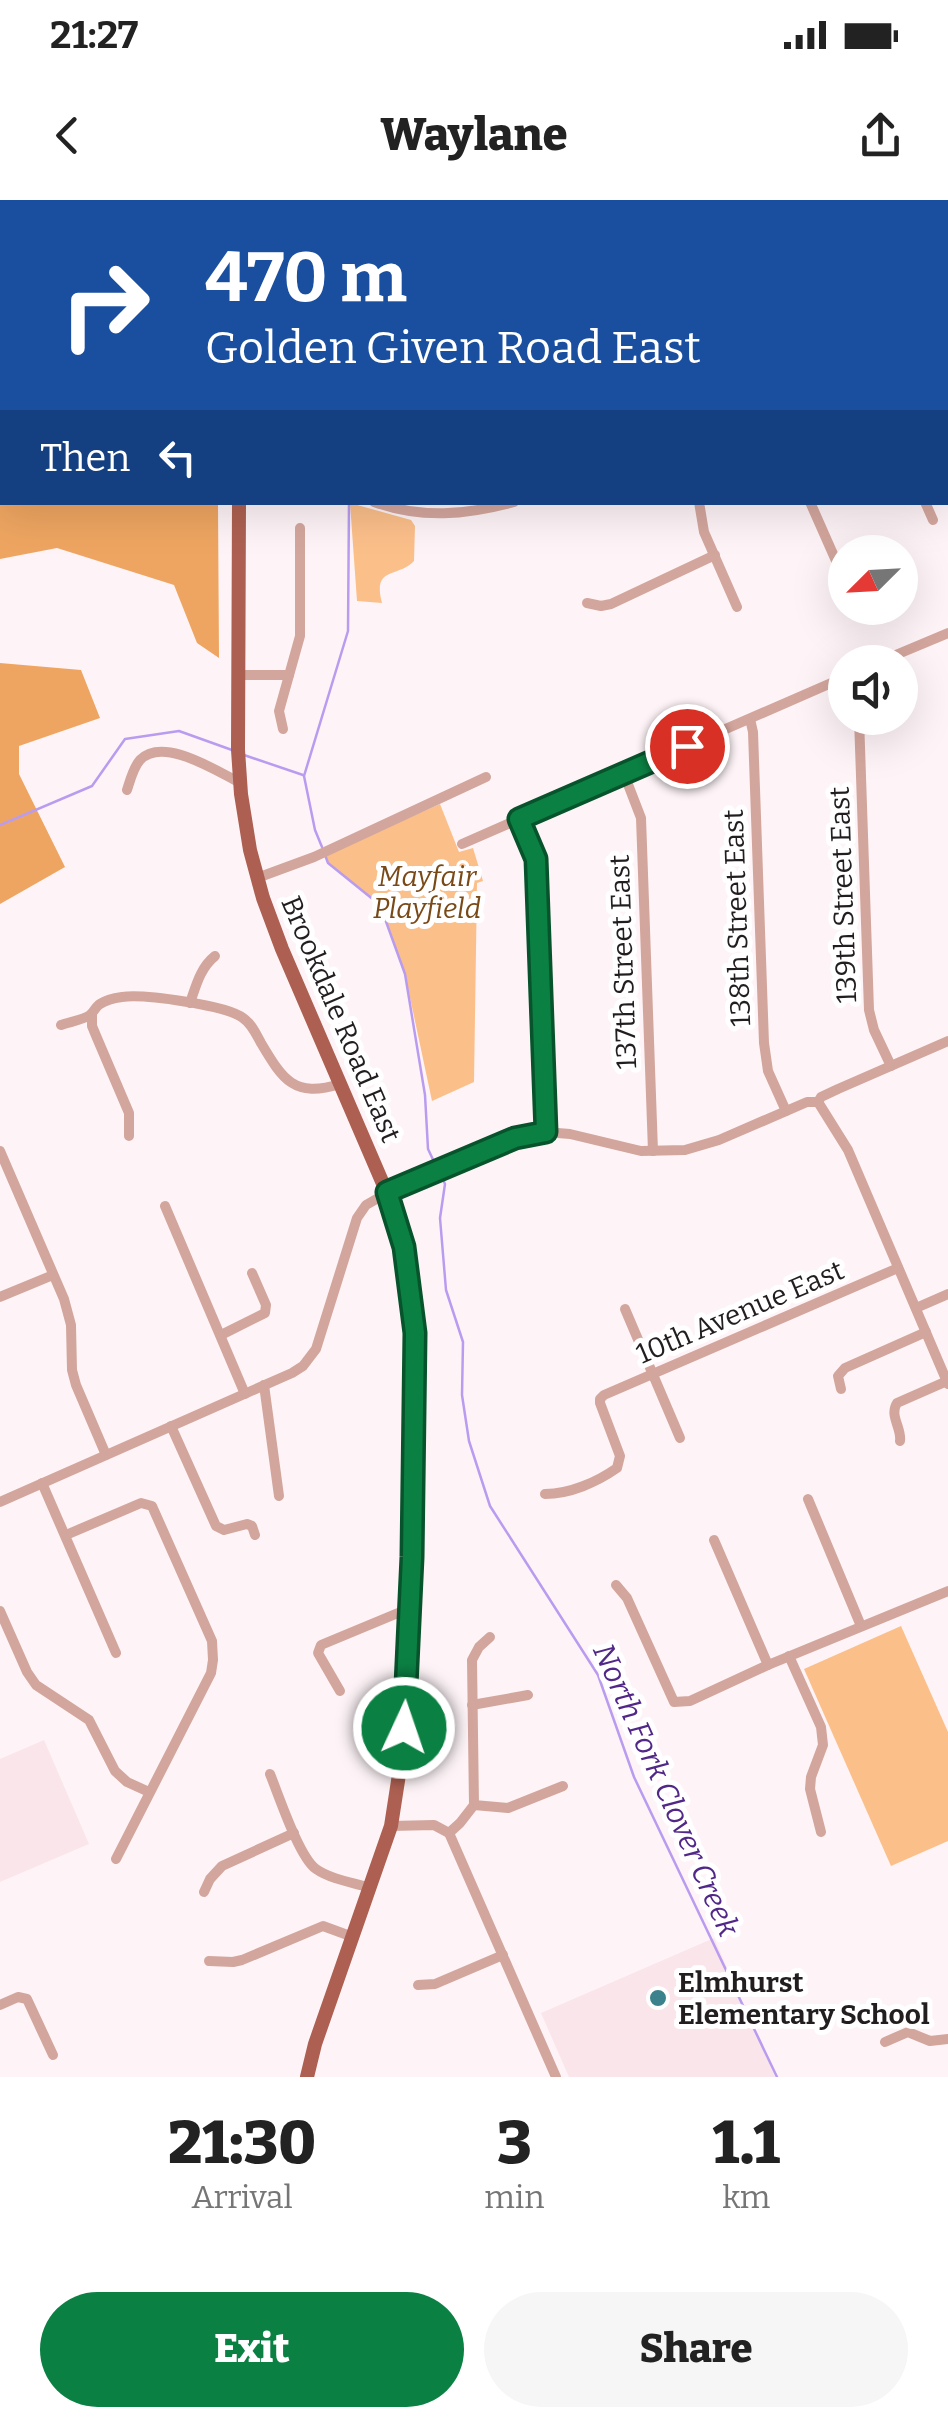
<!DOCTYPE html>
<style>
body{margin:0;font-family:Bitter,serif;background:#f6f6f6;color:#222;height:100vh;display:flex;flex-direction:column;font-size:38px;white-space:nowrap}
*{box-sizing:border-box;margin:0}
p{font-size:32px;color:#767676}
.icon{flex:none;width:55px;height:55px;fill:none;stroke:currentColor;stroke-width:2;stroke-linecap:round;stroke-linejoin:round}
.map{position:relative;height:1877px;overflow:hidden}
.drawer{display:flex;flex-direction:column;background:#fff;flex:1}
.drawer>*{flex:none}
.guide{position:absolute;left:0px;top:0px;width:950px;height:305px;box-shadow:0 10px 40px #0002;background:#1a4fa0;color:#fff;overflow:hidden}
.needle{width:65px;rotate:246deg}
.tools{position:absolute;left:828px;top:335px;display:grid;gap:20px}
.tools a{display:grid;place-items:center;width:90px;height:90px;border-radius:50%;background:#fff;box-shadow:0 10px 40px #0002;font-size:50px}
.pin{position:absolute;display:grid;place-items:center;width:85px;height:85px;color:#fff;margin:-42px;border:5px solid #fff;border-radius:50%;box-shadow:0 2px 10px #0007}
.me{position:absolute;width:110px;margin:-55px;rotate:3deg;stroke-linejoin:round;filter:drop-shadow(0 0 8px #0008)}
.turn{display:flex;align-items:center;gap:35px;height:210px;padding:0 40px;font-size:45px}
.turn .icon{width:130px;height:130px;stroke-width:2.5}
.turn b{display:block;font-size:70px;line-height:85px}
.then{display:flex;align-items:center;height:95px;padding:0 40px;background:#0003;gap:20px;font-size:38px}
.eta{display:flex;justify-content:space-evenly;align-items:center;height:170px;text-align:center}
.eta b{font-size:60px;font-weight:800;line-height:70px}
.cta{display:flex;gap:20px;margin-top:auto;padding:20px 40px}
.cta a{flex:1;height:115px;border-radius:60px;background:#0b8043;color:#fff;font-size:40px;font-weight:800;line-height:115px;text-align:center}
.cta a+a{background:#f6f6f6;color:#222}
.status{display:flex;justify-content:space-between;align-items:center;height:70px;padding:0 50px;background:#fff;direction:ltr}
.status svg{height:28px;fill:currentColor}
header{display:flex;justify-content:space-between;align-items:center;height:130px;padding:0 40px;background:#fff;font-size:45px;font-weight:800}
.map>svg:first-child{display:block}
.built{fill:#fae5ea}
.green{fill:#fbbf8a}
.forest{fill:#eea561}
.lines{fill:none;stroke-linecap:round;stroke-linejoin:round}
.stream{stroke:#b99cf0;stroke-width:2.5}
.minor{stroke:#d3a69d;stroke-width:10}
.major{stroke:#ad6051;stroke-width:14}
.route-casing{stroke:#07532c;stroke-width:25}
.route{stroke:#0b8043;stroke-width:18}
.poi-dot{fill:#3b828c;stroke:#fff;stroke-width:4}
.labels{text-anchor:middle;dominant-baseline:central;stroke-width:10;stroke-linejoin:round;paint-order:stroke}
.park-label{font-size:28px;font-style:italic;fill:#794917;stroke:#fff}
.street-label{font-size:28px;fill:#221e1f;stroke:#fff}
.poi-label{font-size:28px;font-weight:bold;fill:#221e1f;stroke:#fff;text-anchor:start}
.water-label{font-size:30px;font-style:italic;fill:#512787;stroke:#fff}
</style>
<div class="status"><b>21:27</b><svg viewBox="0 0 49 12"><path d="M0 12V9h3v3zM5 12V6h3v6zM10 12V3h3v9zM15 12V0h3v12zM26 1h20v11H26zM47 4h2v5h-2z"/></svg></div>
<header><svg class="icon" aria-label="back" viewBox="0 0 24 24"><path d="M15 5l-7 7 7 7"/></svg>Waylane<svg class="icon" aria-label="share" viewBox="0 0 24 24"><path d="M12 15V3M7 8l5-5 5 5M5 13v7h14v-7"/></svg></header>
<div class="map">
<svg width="948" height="1877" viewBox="0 0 948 1877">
<rect width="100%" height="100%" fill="#fef4f7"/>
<g class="built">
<polygon points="44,1540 89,1644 0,1682 0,1559"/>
<polygon points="714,1738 775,1877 569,1877 541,1813"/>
</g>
<g class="green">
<path d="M350,303l61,17 4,6 -1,35c-16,17 -42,5 -32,42l-25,-2z"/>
<polygon points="440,604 459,652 473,648 483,681 477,683 474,882 432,901 405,774 380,706 328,663 325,655"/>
<polygon points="901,1426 948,1532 948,1641 891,1666 804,1469"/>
</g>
<g class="forest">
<polygon points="0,290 2,290 2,302 218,303 219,458 197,443 174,385 57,348 0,359"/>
<polygon points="0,463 81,470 100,518 19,546 19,574 65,667 0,704"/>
</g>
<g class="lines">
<g class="stream">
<polyline points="244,555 303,575"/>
<polyline points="0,625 92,586 125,539 179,531 232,550"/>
<polyline points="322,647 315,630 304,576 348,431 349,302"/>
<polyline points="325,655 328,663 380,705 405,774 425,895 428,949 437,968"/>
<polyline points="441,975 445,984 440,1018 446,1090 463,1142 462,1195 469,1241 490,1306 598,1475 634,1577 777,1877"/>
</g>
<g class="minor">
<polyline points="369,0 370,2"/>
<polyline points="445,0 445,2"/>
<polyline points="515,0 527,0"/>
<polyline points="818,0 820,2"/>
<polyline points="300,2 300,0"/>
<polyline points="732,2 738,0"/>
<polyline points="0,82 2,88"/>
<polyline points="948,122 948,123"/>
<polyline points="0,126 2,125"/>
<path d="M374,302c48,17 92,13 140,0"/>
<polyline points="699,302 704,332 737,407"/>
<polyline points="810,302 837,363"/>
<polyline points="925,302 933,320"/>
<polyline points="587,403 601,406 611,404 715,355"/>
<polyline points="879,462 948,433"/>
<polyline points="239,475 289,475"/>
<polyline points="859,518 869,810 874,830 891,866"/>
<polyline points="750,519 753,532 764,843 768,871 786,911"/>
<polyline points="283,529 279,511 300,436 300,328"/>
<polyline points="624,574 641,618 653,951"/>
<path d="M127,590c3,-9 6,-22 13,-30 23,-24 76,11 99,22"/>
<polyline points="519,619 536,659 545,932"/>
<polyline points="462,644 845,477"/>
<polyline points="257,678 314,657 486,577"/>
<path d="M190,803c6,-17 10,-35 25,-47"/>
<polyline points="92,814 92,826 97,838 129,913 129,936"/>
<path d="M61,825c8,-3 22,-5 29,-10 4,-3 6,-9 10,-11 6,-4 15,-6 22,-7 22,-3 104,8 121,21 9,6 13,16 18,25 22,37 33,55 79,41"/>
<polyline points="818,902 848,950 948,1184"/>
<polyline points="0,951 64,1099 71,1125 72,1170 76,1185 106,1255"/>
<polyline points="165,1006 245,1194"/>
<polyline points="0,1097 53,1075"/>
<polyline points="916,1108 948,1094"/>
<polyline points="625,1109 680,1238"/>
<polyline points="221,1135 265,1113 266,1105 252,1073"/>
<polyline points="264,1185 279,1296"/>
<polyline points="841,1189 838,1176 845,1168 926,1132"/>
<polyline points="171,1226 216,1326 224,1330 247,1324 252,1326 255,1335"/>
<path d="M900,1241c2,-13 -11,-25 -3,-38l50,-22"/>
<polyline points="42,1283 116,1453"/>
<path d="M545,1294c25,0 52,-12 72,-26l3,-12 -20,-53v-4l4,-4 294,-127"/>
<polyline points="808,1299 861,1426"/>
<polyline points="0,1302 292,1173 303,1166 316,1149 357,1018 366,1005 387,993 524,936 545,932 570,934 641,951 685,950 719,940 807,902 818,902 821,897 838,889 948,841"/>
<polyline points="66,1335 141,1303 152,1306 212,1441 213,1460 211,1473 116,1659"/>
<polyline points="714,1340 768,1465"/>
<polyline points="616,1385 627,1398 674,1502 690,1501 768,1465 948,1391"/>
<polyline points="0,1411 27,1472 36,1485 89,1520 115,1571 127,1582 149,1592"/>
<polyline points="789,1456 821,1527 823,1545 811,1577 810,1589 821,1632"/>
<polyline points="340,1491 318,1453 321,1445 410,1408"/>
<polyline points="472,1505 528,1495"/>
<path d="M270,1574c9,22 29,83 46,95 14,10 38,14 55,19"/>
<polyline points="474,1605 472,1460 479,1447 490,1437"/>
<polyline points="474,1605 508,1608 563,1586"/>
<polyline points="391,1626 434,1625 449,1633"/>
<polyline points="449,1633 556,1877"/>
<polyline points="449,1633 460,1623 474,1605"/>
<polyline points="204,1692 210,1679 222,1666 294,1633"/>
<polyline points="209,1761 233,1762 242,1760 323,1726 353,1737"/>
<polyline points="418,1785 435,1784 503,1755"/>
<polyline points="0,1805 18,1797 27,1799 53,1855"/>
<polyline points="885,1842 908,1832 930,1841 948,1839"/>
</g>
<g class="major">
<polyline points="245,2 245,0"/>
<polyline points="239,302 238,550 241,594 250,650 263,698 282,749 387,993 404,1047 412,1105 415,1133 412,1357 402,1555 391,1626 315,1844 307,1877"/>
</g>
</g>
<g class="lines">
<defs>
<polyline id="route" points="404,1528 412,1357 415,1133 404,1047 387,992 515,938 546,932 536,659 519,619 687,546"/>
</defs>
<use href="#route" class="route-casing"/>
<use href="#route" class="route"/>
</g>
<circle class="poi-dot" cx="658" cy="1798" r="10"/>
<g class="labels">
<g class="park-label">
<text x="427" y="676">Mayfair<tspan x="427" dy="32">Playfield</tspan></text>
</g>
<g class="street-label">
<text transform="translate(843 695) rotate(-92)">139th Street East</text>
<text transform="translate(737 718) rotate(-92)">138th Street East</text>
<text transform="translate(623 762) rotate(-92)">137th Street East</text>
<text transform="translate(341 819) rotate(67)">Brookdale Road East</text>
<text transform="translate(740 1112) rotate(-23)">10th Avenue East</text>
</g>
<g class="poi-label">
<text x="678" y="1782">Elmhurst<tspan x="678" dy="32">Elementary School</tspan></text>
</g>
<g class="water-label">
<text transform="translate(666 1590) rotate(66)">North Fork Clover Creek</text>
</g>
</g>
</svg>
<div class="tools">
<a><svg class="needle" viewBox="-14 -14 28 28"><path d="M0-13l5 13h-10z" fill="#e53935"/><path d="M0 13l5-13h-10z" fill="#767676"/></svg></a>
<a><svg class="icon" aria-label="sound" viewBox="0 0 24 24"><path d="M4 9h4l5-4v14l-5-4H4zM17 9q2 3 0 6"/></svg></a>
</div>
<div class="pin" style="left:687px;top:546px;background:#d93025"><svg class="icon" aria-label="arrive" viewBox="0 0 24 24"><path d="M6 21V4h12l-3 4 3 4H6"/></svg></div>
<svg class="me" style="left:404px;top:1528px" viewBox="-20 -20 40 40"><circle r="17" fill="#0b8043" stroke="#fff" stroke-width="3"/><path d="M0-11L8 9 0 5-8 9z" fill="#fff"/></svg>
<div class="guide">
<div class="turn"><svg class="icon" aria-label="right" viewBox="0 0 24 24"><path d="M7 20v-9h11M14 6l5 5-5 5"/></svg><div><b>470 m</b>Golden Given Road East</div></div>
<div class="then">Then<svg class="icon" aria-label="left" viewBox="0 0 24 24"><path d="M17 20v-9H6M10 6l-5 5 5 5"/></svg></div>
</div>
</div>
<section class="drawer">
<div class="eta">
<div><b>21:30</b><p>Arrival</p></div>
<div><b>3</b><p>min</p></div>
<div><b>1.1</b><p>km</p></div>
</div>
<div class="cta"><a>Exit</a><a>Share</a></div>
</section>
